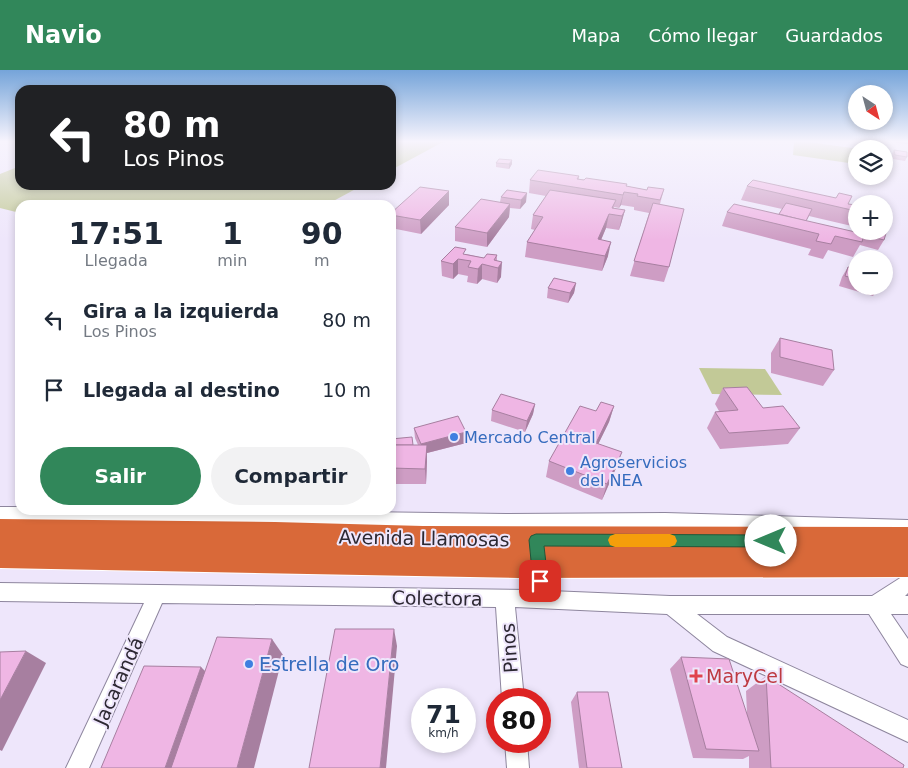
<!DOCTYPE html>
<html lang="es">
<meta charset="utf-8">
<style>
body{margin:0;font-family:"DejaVu Sans",sans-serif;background:#f2f2f3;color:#1f2937;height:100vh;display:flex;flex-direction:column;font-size:19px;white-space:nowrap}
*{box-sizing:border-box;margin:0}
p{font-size:16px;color:#747a83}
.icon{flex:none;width:28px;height:28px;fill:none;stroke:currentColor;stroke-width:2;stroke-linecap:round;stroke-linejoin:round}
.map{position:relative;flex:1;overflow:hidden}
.side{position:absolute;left:15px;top:130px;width:381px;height:315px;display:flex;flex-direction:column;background:#fff;border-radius:15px;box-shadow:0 2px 8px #0003}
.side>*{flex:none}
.hud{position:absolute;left:15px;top:15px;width:381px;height:105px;border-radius:15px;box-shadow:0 2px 8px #0003;background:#202124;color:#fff;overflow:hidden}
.needle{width:32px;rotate:144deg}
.controls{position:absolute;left:848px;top:15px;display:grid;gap:10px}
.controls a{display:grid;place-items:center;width:45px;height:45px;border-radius:50%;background:#fff;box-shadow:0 2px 8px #0003;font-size:25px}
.speed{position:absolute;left:411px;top:618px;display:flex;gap:10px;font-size:25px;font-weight:700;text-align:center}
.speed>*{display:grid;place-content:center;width:65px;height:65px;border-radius:50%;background:#fff;box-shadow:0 2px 8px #0003;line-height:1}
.speed small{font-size:12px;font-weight:400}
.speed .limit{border:8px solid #d22;background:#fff;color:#111}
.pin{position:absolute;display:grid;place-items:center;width:42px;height:42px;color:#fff;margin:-21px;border-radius:10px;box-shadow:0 2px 8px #0006}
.me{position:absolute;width:55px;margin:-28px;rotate:270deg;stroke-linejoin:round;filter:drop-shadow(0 0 4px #0008)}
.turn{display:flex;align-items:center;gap:18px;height:105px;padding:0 25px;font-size:22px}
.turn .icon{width:65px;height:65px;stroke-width:2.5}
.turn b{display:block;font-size:35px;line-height:42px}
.eta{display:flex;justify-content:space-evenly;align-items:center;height:85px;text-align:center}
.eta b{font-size:30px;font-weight:700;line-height:35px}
.action{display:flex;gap:10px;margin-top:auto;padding:10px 25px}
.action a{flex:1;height:58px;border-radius:30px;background:#31875a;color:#fff;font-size:20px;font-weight:700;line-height:58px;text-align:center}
.action a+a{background:#f2f2f3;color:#1f2937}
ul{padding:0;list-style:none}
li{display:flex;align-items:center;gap:15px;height:70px;padding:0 25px}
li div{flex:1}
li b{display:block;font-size:19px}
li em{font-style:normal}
header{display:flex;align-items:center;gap:30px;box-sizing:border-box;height:70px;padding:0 25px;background:#31875a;color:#fff}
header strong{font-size:24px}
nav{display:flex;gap:28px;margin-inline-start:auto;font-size:18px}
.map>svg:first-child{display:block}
.green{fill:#c2c997}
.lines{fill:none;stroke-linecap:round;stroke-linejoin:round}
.street-casing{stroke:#8e869e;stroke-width:2}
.highway-casing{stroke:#fff;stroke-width:2}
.street{fill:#fff;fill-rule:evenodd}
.highway{fill:#d96939;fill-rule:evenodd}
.wall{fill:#ce9dc4}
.shaded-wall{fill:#a77fa0}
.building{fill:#efb6e4;stroke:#a77fa0}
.route{fill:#31875a;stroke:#20583a}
.slow{fill:#f59e0b}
.shop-dot{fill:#3f7fe0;stroke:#eee6fb;stroke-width:2}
.health-dot{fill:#e0444e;stroke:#eee6fb;stroke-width:2}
.labels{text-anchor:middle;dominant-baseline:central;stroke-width:4;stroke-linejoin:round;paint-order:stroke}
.shop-label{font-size:16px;fill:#366cbe;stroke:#eee6fb;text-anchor:start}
.near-street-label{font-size:19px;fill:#2c2832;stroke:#eee6fb}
.near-shop-label{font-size:19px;fill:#366cbe;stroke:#eee6fb;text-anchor:start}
.near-health-label{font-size:19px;fill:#be3a42;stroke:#eee6fb;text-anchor:start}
</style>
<header>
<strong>Navio</strong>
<nav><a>Mapa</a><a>Cómo llegar</a><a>Guardados</a></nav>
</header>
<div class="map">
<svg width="908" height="698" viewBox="0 0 908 698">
<rect width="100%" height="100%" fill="#eee6fb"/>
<g class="green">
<polygon points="391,72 443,72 391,100"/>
<polygon points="794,72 808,72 859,79 856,79 856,94 793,85"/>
<polygon points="20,96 20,115 363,115 326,135 20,135 20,143 0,138 0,104"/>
<polygon points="699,298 765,299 782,325 712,324"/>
</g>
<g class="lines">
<defs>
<g id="street">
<polygon points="0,437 20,437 20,440 215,440 506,444 665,443 908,450 908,464 665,457 506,458 0,451"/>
<polygon points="538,482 544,484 547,490 550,521 670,526 872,526 908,503 908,523 905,526 908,526 908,544 891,544 908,569 908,597 901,594 869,544 697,544 727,567 908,650 908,672 713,581 667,544 515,537 524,629 502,629 496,537 162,533 89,698 66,698 144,533 0,531 0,513 532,520 529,490 532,484"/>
<polygon points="505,671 527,671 529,698 507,698"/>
</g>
<polygon id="highway" points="0,449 275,452 423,456 908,457 908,507 519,508 0,498"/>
</defs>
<use href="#street" class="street-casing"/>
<use href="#highway" class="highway-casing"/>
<use href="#street" class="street"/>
<use href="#highway" class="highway"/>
</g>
<g class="wall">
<polygon points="895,72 908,72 908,74 896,73"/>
<polygon points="894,80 907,87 905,91 893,89 892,84"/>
<polygon points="496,93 512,94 509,99 496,97"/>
<polygon points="579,106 579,109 627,114 626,116 647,120 664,119 660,134 669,197 664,212 630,206 649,143 634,140 634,137 621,135 619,138 614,137 614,139 625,140 621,154 619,160 606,158 601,170 608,186 602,201 525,187 527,172 535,160 531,159 533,145 546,126 529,123 530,110"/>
<polygon points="747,116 856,135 856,157 809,146 806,151 860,163 862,161 884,161 884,170 878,180 860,175 853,187 828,180 823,189 808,185 811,179 722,156 727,142 779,144 782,139 741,130"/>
<polygon points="507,120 526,132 520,139 510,138 509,147 487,177 455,171 455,157 500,132 501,127"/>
<polygon points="449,135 421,164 391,158 391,143"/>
<polygon points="466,184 484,188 497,185 497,191 501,207 497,213 482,209 477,214 467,212 468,206 458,204 453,209 442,206 441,191"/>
<polygon points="848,197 856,199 856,216 880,216 873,226 839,216 842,207"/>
<polygon points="576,213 574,223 568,233 547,228 548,218"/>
<polygon points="780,268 834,300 823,316 771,303 771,283"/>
<polygon points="723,318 763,338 800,358 788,374 720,379 707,358 715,342 719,341 715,334"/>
<polygon points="535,334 533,344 525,362 491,351 492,340"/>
<polygon points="614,336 609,352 598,374 616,398 602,430 546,407 549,391 596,341"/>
<polygon points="414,358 466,373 427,383 427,391 426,414 391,414 391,369 413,375 418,375 415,368"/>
<polygon points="681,587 747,644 746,621 766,606 903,698 749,698 749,686 743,689 693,688 670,599"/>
<polygon points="577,622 622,698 579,698 571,632"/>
</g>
<g class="shaded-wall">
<polygon points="512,90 512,94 509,99 509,94"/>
<polygon points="449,121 449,135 421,164 420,150"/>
<polygon points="624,122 621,135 619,138 623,125"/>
<polygon points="527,123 526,132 520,139 521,130"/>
<polygon points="510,134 509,147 487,177 487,163"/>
<polygon points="625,140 621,154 619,160 622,146"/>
<polygon points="609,144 606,158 595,184 598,169"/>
<polygon points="611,172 608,186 602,201 605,186"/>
<polygon points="458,189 458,204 453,209 453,194"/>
<polygon points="502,192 501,207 497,213 498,198"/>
<polygon points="482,194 482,209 477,214 478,199"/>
<polygon points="576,213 574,223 568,233 570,223"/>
<polygon points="535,334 533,344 525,362 527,351"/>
<polygon points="614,336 609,352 591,389 596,373"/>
<polygon points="466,362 466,373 427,383 427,391 426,414 425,399 421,384 421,374"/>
<polygon points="622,382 616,398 602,430 607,414"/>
<polygon points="394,559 397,576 386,698 380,698"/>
<polygon points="272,569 283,585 254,698 237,698"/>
<polygon points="26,581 46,593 2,681 0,680 0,630"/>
<polygon points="201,597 216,612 188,698 165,698"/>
</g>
<g class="building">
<polygon points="894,80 907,82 907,87 895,85"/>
<polygon points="499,89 512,90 509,94 496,93"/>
<polygon points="538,100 579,106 577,109 584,110 586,108 627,114 626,116 647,120 648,117 664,119 660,130 637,126 638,124 624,122 623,125 530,110"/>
<polygon points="753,110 836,128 839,123 852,126 848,134 856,135 856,141 747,116"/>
<polygon points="420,117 449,121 420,150 391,145 391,143"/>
<polygon points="507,120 527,123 521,130 501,127"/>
<polygon points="550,120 616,130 612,138 625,140 622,146 609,144 598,169 611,172 605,186 527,172 543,147 533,145"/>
<polygon points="481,129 510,134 487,163 455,157"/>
<polygon points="653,133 684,139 669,197 634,191"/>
<polygon points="786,133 812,139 806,151 779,144"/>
<polygon points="734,134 864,164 862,172 835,166 831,174 816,171 819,164 727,142"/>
<polygon points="884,160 887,160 884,170 864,165 864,164 863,164 863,161 884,161"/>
<polygon points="455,177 466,179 463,184 484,188 487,184 497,185 494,190 502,192 498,198 482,194 478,199 468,197 471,191 458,189 453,194 441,191"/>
<polygon points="848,197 856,199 856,209 845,206"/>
<polygon points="554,208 576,213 570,223 548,218"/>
<polygon points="780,268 832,280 834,300 780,287"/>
<polygon points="747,317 763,338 783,336 800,358 729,363 715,342 738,340 723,318"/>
<polygon points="501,324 535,334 527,351 492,340"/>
<polygon points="601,332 614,336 596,373 622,382 607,414 549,391 580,336 596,341"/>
<polygon points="458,346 466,362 421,374 414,358"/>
<polygon points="412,367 413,375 391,375 391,369"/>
<polygon points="391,375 427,375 425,399 391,398"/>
<polygon points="335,559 394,559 380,698 309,698"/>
<polygon points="217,567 272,569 237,698 171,698"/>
<polygon points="26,581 0,630 0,582"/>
<polygon points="681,587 729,589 759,681 706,679"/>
<polygon points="144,596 201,597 165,698 101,698"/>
<polygon points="766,606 904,695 903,698 771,698"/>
<polygon points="577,622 608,622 622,698 587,698"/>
</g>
<linearGradient id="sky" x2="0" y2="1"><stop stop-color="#75a4d9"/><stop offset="0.42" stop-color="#f7f4fd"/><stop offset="1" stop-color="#f7f4fd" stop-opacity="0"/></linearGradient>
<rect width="908" height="170" fill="url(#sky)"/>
<polygon class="route" points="536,464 771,465 776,467 778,471 776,475 771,477 544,476 548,511 545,516 540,518 535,516 533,511 529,470 531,466"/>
<polygon class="slow" points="615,464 670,464 675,466 677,471 675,475 670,477 615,477 610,475 608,470 610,466"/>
<g class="shop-dot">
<circle cx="454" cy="367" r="5"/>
<circle cx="570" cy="401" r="5"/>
<circle cx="249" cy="594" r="5"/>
</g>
<path class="health-dot" d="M693.5 598.5h5v5h5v5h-5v5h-5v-5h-5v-5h5z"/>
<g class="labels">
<g class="shop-label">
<text x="464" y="367">Mercado Central</text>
<text x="580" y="392">Agroservicios<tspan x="580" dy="18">del NEA</tspan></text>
</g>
<g class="near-street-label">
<text transform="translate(424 468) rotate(1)">Avenida Llamosas</text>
<text transform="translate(437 528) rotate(1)">Colectora</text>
<text transform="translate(509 578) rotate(-94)">Pinos</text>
<text transform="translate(118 611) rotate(-66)">Jacarandá</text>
</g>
<g class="near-shop-label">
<text x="259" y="594">Estrella de Oro</text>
</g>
<g class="near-health-label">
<text x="706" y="606">MaryCel</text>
</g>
</g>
</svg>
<div class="controls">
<a><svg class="needle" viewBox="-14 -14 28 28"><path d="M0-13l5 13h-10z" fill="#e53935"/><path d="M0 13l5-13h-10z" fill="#747a83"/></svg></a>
<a><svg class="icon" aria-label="layers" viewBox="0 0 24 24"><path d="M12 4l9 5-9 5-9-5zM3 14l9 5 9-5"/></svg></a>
<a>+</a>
<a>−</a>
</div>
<div class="speed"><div>71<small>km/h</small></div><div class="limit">80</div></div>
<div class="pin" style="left:540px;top:511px;background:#d93025"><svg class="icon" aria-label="arrive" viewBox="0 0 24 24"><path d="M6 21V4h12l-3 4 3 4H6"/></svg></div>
<svg class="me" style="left:771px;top:471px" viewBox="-20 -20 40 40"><circle r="19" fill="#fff"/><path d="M0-13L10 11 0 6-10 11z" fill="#31875a"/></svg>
<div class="hud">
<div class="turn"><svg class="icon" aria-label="left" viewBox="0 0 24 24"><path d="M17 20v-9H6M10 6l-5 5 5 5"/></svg><div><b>80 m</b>Los Pinos</div></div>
</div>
<section class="side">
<div class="eta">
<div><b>17:51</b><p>Llegada</p></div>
<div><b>1</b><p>min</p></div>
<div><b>90</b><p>m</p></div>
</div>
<ul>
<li><svg class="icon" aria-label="left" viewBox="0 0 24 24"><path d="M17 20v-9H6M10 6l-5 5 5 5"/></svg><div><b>Gira a la izquierda</b><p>Los Pinos</p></div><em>80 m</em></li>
<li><svg class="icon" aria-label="arrive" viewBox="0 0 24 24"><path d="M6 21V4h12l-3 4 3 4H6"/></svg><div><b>Llegada al destino</b></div><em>10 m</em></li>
</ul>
<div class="action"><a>Salir</a><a>Compartir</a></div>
</section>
</div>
